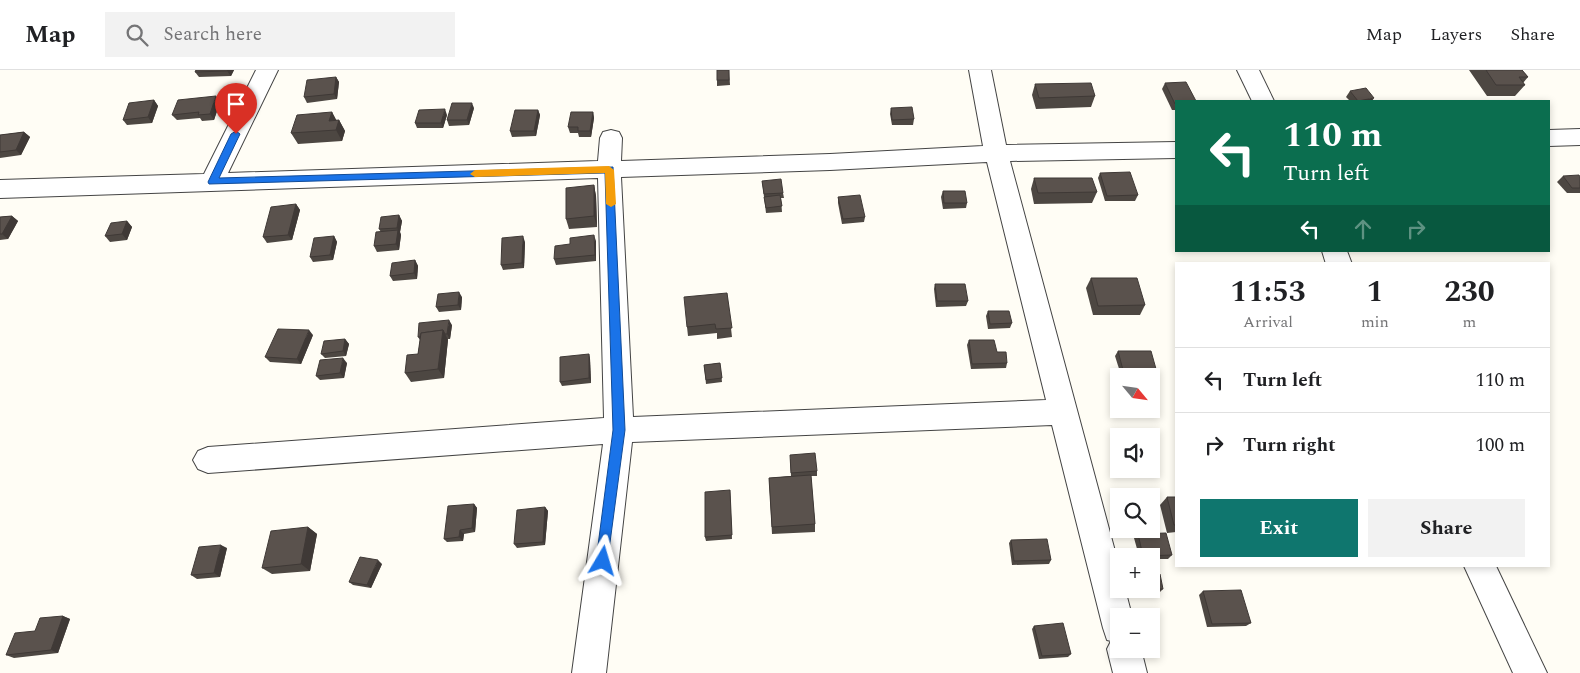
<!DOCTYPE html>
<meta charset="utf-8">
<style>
body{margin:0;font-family:Spectral,serif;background:#f2f2f2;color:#202124;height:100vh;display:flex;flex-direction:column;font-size:19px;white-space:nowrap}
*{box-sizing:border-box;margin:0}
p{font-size:16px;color:#757577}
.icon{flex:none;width:28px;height:28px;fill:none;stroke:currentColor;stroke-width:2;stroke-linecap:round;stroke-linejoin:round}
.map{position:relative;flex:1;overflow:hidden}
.drawer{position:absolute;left:1175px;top:192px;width:375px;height:305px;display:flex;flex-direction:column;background:#fff;border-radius:0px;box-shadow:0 2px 8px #0003}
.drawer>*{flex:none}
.top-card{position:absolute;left:1175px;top:30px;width:375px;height:152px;border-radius:0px;box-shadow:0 2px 8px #0003;background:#0b6e4f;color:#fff;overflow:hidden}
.needle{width:32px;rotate:119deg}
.buttons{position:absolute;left:1110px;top:298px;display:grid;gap:10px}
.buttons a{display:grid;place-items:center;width:50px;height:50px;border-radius:0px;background:#fff;box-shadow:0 2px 8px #0003;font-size:25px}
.pin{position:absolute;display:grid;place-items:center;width:42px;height:42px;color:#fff;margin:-51px -21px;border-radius:50% 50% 50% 0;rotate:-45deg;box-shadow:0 0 5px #0007}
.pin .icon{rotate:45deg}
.me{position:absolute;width:55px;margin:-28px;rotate:7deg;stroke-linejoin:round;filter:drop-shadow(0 0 4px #0008)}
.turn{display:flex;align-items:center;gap:18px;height:105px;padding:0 25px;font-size:22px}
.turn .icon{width:65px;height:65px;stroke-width:2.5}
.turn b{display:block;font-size:35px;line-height:42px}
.lanes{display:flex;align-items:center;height:48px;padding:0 25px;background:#0003;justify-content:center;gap:25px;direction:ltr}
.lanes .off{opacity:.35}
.eta{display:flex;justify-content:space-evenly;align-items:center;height:85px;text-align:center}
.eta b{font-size:30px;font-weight:700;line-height:35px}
.primary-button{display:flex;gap:10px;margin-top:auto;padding:10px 25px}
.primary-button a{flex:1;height:58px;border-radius:0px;background:#0f766e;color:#fff;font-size:20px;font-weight:700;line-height:58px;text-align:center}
.primary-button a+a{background:#f2f2f2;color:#202124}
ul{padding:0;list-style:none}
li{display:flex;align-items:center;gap:15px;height:65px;padding:0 25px;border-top:1px solid #e0e0e0}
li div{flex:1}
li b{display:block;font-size:19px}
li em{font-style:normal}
header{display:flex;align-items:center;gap:30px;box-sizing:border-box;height:70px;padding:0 25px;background:#fff;border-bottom:1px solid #e0e0e0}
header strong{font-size:24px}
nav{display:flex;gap:28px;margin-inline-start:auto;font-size:18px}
.search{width:350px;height:45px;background:#f2f2f2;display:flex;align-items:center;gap:12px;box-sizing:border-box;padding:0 18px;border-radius:0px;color:#757577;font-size:19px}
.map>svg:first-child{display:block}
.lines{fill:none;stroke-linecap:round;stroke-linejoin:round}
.minor-casing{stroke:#444;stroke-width:2}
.minor{fill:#fff;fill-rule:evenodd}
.wall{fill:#4d4742}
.shaded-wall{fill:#3f3936}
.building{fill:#5a524d;stroke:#3f3936}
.route{fill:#1a73e8;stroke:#114b97}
.slow{fill:#f59e0b}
</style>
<header>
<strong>Map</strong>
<div class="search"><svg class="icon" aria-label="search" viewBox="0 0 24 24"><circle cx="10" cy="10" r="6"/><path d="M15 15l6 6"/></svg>Search here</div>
<nav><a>Map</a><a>Layers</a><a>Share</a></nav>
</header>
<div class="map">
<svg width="1580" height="603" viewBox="0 0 1580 603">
<rect width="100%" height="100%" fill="#fffdf5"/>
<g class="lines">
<defs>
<g id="minor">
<path d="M256,0h22l-50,103 370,-12 2,-23 3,-6 8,-2 8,2 3,6 -1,23 209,-7 153,-8 -14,-76h22l15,75 170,-3v16l-166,3 109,405v23h6l7,27h-13v33h22l6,24h-34l-6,-24 4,-8 -4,-1 -4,-12 -51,-203 -420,17 -26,231h-34l31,-229 -395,29 -10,-4 -5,-9 5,-9 10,-4 396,-29 -6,-240 -598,20v-18l204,-6zM987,92l59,238 -413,17 -12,-240 209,-7z"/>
<polygon points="1237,0 1259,0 1274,31 1252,31"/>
<polygon points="1580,59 1580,75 1549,76 1549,60"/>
<polygon points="1322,181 1347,181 1352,194 1326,194"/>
<polygon points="1464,496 1496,496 1547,603 1513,603"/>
</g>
</defs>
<use href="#minor" class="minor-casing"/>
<use href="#minor" class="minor"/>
</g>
<g class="wall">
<polygon points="196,0 234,0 231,6 199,7 195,2"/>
<polygon points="729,0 730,15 717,16 717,10"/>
<polygon points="1469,0 1522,0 1528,7 1523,13 1525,15 1515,26 1487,26"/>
<polygon points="336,7 339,12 337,29 307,33 304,27"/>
<polygon points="1165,13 1176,31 1176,40 1172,40 1162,19"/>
<polygon points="1035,14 1095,26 1091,37 1036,39 1032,25"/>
<polygon points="1350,21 1372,31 1350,31 1346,27"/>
<polygon points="154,30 158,36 152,53 127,55 123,50"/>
<polygon points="220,32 214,50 202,51 200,48 177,50 172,45"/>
<polygon points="474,38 469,55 449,56 447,50"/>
<polygon points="891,38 914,49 913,55 892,55 890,44"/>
<polygon points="538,40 540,45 536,66 512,67 510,61"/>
<polygon points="332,42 336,51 339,50 345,61 342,71 298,74 291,63"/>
<polygon points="593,42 594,48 591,67 579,67 578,63 570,63 568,57"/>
<polygon points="447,45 443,58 417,58 415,53"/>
<polygon points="24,62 30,67 21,85 0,88 0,65"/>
<polygon points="1100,103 1138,125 1135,131 1105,131 1098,108"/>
<polygon points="1563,106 1580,118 1580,123 1567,123 1557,112"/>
<polygon points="1034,108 1097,122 1092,133 1034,134 1031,119"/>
<polygon points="762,111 783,123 784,128 781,128 782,142 766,143"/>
<polygon points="594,115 596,126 597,157 569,159 566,149"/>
<polygon points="943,121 967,133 966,138 943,139 941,127"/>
<polygon points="838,127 865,147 864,152 842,154 838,133"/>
<polygon points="296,134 300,140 292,170 267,173 263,167"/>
<polygon points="399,145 402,151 400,162 401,165 399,180 377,182 374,176 381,162 379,159"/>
<polygon points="12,146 18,151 8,169 0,170 0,147"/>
<polygon points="127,151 132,157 127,170 110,172 105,166"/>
<polygon points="334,166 337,172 333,190 313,192 310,187"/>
<polygon points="596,171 596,191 556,195 554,189"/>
<polygon points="525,172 524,198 503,200 501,195"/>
<polygon points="415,190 418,196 417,209 393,211 390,206"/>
<polygon points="1091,208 1145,235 1140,245 1093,245 1086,218"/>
<polygon points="935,214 968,231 966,236 936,237 934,219"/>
<polygon points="727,223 732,267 717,269 717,263 688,266 687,257"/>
<polygon points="462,227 461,240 439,242 436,237"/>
<polygon points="988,241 1012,253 1010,258 988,259 986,246"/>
<polygon points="452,255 450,269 448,269 444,308 411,312 405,303 418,284 420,270 418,267"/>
<polygon points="313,265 301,294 270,292 265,287"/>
<polygon points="345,269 349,274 346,286 325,288 321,284"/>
<polygon points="969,270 997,282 1007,293 1006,298 971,299 967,275"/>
<polygon points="1118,281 1156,299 1153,304 1121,305 1115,286"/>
<polygon points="589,284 590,289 591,313 562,316 560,312"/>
<polygon points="347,293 344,308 320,310 316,306"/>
<polygon points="720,293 722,312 706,314 704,295"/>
<polygon points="790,389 817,401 817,406 811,406 815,454 815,462 772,464 769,408 791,406"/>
<polygon points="730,420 732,469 706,471 705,467"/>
<polygon points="1167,427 1176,427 1176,462 1167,463 1160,435"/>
<polygon points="474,434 477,438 475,462 464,464 463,471 447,472 444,469"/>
<polygon points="545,437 548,441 545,475 517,478 514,474"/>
<polygon points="308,457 317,464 310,501 272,504 262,498"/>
<polygon points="1153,458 1150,462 1128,463 1127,459"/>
<polygon points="1138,464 1172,485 1168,489 1151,489 1151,486 1139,486 1134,468"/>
<polygon points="1011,470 1051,490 1049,494 1012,495 1009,473"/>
<polygon points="227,478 220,507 197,509 191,505"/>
<polygon points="382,494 371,518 353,515 349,512"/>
<polygon points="1141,519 1163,519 1160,522 1142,523"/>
<polygon points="1203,521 1251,553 1246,556 1207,557 1199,525"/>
<polygon points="63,546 70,549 58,583 14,588 6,585 35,561"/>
<polygon points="1034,556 1071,584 1068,587 1039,589 1032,559"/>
</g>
<g class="shaded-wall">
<polygon points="228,0 234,0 231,6 227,1"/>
<polygon points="336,7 339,12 337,29 334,24"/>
<polygon points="216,26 220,32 214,50 210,44"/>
<polygon points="1374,28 1372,31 1358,31"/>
<polygon points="154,30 158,36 152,53 148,47"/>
<polygon points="472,33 474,38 469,55 467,50"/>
<polygon points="445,39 447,45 443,58 441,53"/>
<polygon points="538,40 540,45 536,66 534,61"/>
<polygon points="332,42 338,53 329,51"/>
<polygon points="593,42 594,48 591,67 590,61"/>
<polygon points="339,50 345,61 342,71 336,60"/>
<polygon points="24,62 30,67 21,85 16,80"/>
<polygon points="594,115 596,126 597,157 594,146"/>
<polygon points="296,134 300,140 292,170 288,165"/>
<polygon points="399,145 402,151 400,162 401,165 399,180 396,174 398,160 397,158"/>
<polygon points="12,146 18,151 8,169 2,164"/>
<polygon points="127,151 132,157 127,170 122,164"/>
<polygon points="594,165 596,171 596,191 595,185"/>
<polygon points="334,166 337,172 333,190 330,185"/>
<polygon points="523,166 525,172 524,198 522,193"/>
<polygon points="415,190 418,196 417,209 414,203"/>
<polygon points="459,222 462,227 461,240 458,235"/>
<polygon points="449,250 452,255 450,269 447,264"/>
<polygon points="309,260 313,265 301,294 297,289"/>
<polygon points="443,260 448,270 444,308 438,299"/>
<polygon points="345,269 349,274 346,286 343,281"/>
<polygon points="589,284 590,289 591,313 589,308"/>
<polygon points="343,288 347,293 344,308 340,303"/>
<polygon points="474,434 477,438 475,462 472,458"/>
<polygon points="545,437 548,441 545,475 543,472"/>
<polygon points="308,457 317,464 310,501 301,494"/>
<polygon points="460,460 464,464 463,471 459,467"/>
<polygon points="221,475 227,478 220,507 214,503"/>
<polygon points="378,490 382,494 371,518 367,515"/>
<polygon points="63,546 70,549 58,583 51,580"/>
</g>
<g class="building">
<polygon points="196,0 228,0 227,1 195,2"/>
<rect x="717" y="0" width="12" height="10"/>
<polygon points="1486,0 1522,0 1528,7 1519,7 1525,15 1496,15"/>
<polygon points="336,7 334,24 304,27 307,10"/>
<polygon points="1186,12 1196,31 1176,31 1176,34 1175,34 1165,13"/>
<polygon points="1091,13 1095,26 1039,28 1035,14"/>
<polygon points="1366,18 1374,28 1358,31 1350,21"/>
<polygon points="216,26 210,44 198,45 199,42 172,45 178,30"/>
<polygon points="154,30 148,47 123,50 129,33"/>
<polygon points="452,33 472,33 467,50 447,50"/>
<polygon points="912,37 914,49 892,50 891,38"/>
<polygon points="445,39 441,53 415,53 419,40"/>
<polygon points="515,40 538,40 534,61 510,61"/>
<polygon points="332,42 329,51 339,50 336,60 291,63 297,45"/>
<polygon points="571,42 593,42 590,61 578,61 578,57 568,57"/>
<polygon points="24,62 16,80 0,82 0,65"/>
<polygon points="1130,102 1138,125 1107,126 1100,103"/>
<polygon points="1579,105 1580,107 1580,118 1572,118 1563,106"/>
<polygon points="1034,108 1092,108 1097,122 1038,123"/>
<polygon points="781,109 783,123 764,124 762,111"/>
<polygon points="594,115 594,146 566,149 566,118"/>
<polygon points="943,121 965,121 967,133 944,133"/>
<polygon points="780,125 782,136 766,138 764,127"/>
<polygon points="860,125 865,147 843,149 838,127"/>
<polygon points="296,134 288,165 263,167 271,137"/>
<polygon points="399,145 397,158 379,159 381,147"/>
<polygon points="12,146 2,164 0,164 0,147"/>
<polygon points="127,151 122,164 105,166 111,153"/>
<polygon points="398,160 396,174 374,176 376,162"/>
<polygon points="594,165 595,185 554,189 555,176 570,174 570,168"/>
<polygon points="334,166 330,185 310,187 314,168"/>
<polygon points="523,166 522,193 501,195 502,168"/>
<polygon points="415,190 414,203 390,206 392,193"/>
<polygon points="1091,208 1137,208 1145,235 1098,236"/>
<polygon points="935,214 965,214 968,231 937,231"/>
<polygon points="459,222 458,235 436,237 438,224"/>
<polygon points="727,223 732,258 716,259 715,254 687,257 684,227"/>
<polygon points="988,241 1009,241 1012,253 990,254"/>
<polygon points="449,250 447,264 445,264 443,260 421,263 420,267 418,267 419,253"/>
<polygon points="278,259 309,260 297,289 265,287"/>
<polygon points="443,260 438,299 405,303 407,285 418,284 421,263"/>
<polygon points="345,269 343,281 321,284 324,271"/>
<polygon points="969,270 994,270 997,282 1006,282 1007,293 972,294"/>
<polygon points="1118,281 1151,281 1156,299 1123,300"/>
<polygon points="589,284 589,308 560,312 560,287"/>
<polygon points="343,288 340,303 316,306 320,290"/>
<polygon points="720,293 722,308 706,310 704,295"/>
<polygon points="815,383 817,401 791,403 790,385"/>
<polygon points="811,405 815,454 772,457 769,408"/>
<polygon points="730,420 732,465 705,467 705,422"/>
<polygon points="1167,427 1176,427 1176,455 1174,455"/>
<polygon points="474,434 472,458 460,460 459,467 444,469 448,436"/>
<polygon points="545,437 543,472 514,474 517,440"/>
<polygon points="1151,451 1153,458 1151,459"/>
<polygon points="308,457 301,494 262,498 271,461"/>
<polygon points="1166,463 1172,485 1143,486 1138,464"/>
<polygon points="1047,469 1051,490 1014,491 1011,470"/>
<polygon points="221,475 214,503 191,505 199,477"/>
<polygon points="360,487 378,490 367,515 349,512"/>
<polygon points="1151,504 1160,504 1163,519 1145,519 1151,519"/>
<polygon points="1241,520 1251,553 1212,554 1203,521"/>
<polygon points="63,546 51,580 6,585 15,563 35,561 40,548"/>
<polygon points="1063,553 1071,584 1042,586 1034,556"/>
</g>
<polygon class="route" points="236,61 240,64 219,108 613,97 625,360 607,495 603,497 598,495 596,491 613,360 605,103 209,114 208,112 231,64"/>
<polygon class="slow" points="609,96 614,100 616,134 611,137 606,134 605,103 475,107 470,104 475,100"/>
</svg>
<div class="buttons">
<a><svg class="needle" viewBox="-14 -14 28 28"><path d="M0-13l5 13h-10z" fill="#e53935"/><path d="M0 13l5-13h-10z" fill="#757577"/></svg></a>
<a><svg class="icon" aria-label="sound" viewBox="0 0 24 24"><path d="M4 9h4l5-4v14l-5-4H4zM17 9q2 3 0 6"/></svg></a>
<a><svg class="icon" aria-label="search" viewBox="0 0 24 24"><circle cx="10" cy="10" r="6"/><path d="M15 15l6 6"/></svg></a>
<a>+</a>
<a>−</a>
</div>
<div class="pin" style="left:236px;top:64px;background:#d93025"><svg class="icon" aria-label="arrive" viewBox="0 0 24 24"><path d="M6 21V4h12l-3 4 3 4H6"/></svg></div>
<svg class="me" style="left:603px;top:491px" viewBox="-20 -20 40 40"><path d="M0-17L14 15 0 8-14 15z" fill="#1a73e8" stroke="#fff" stroke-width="4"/></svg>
<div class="top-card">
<div class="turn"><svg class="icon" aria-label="left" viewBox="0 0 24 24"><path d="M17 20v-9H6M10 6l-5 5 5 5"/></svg><div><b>110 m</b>Turn left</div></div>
<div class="lanes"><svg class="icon" aria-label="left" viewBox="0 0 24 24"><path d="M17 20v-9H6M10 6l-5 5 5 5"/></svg><svg class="icon off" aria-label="ahead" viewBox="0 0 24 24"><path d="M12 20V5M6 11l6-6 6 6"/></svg><svg class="icon off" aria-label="right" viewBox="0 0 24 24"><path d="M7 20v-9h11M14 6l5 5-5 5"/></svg></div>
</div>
<section class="drawer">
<div class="eta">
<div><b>11:53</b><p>Arrival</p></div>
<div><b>1</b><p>min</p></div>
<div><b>230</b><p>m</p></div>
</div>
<ul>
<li><svg class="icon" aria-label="left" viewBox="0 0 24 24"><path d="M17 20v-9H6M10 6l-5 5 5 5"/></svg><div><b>Turn left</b></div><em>110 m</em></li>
<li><svg class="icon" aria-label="right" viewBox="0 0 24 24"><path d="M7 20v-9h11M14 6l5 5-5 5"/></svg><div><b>Turn right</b></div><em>100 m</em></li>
</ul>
<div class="primary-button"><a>Exit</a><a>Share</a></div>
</section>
</div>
